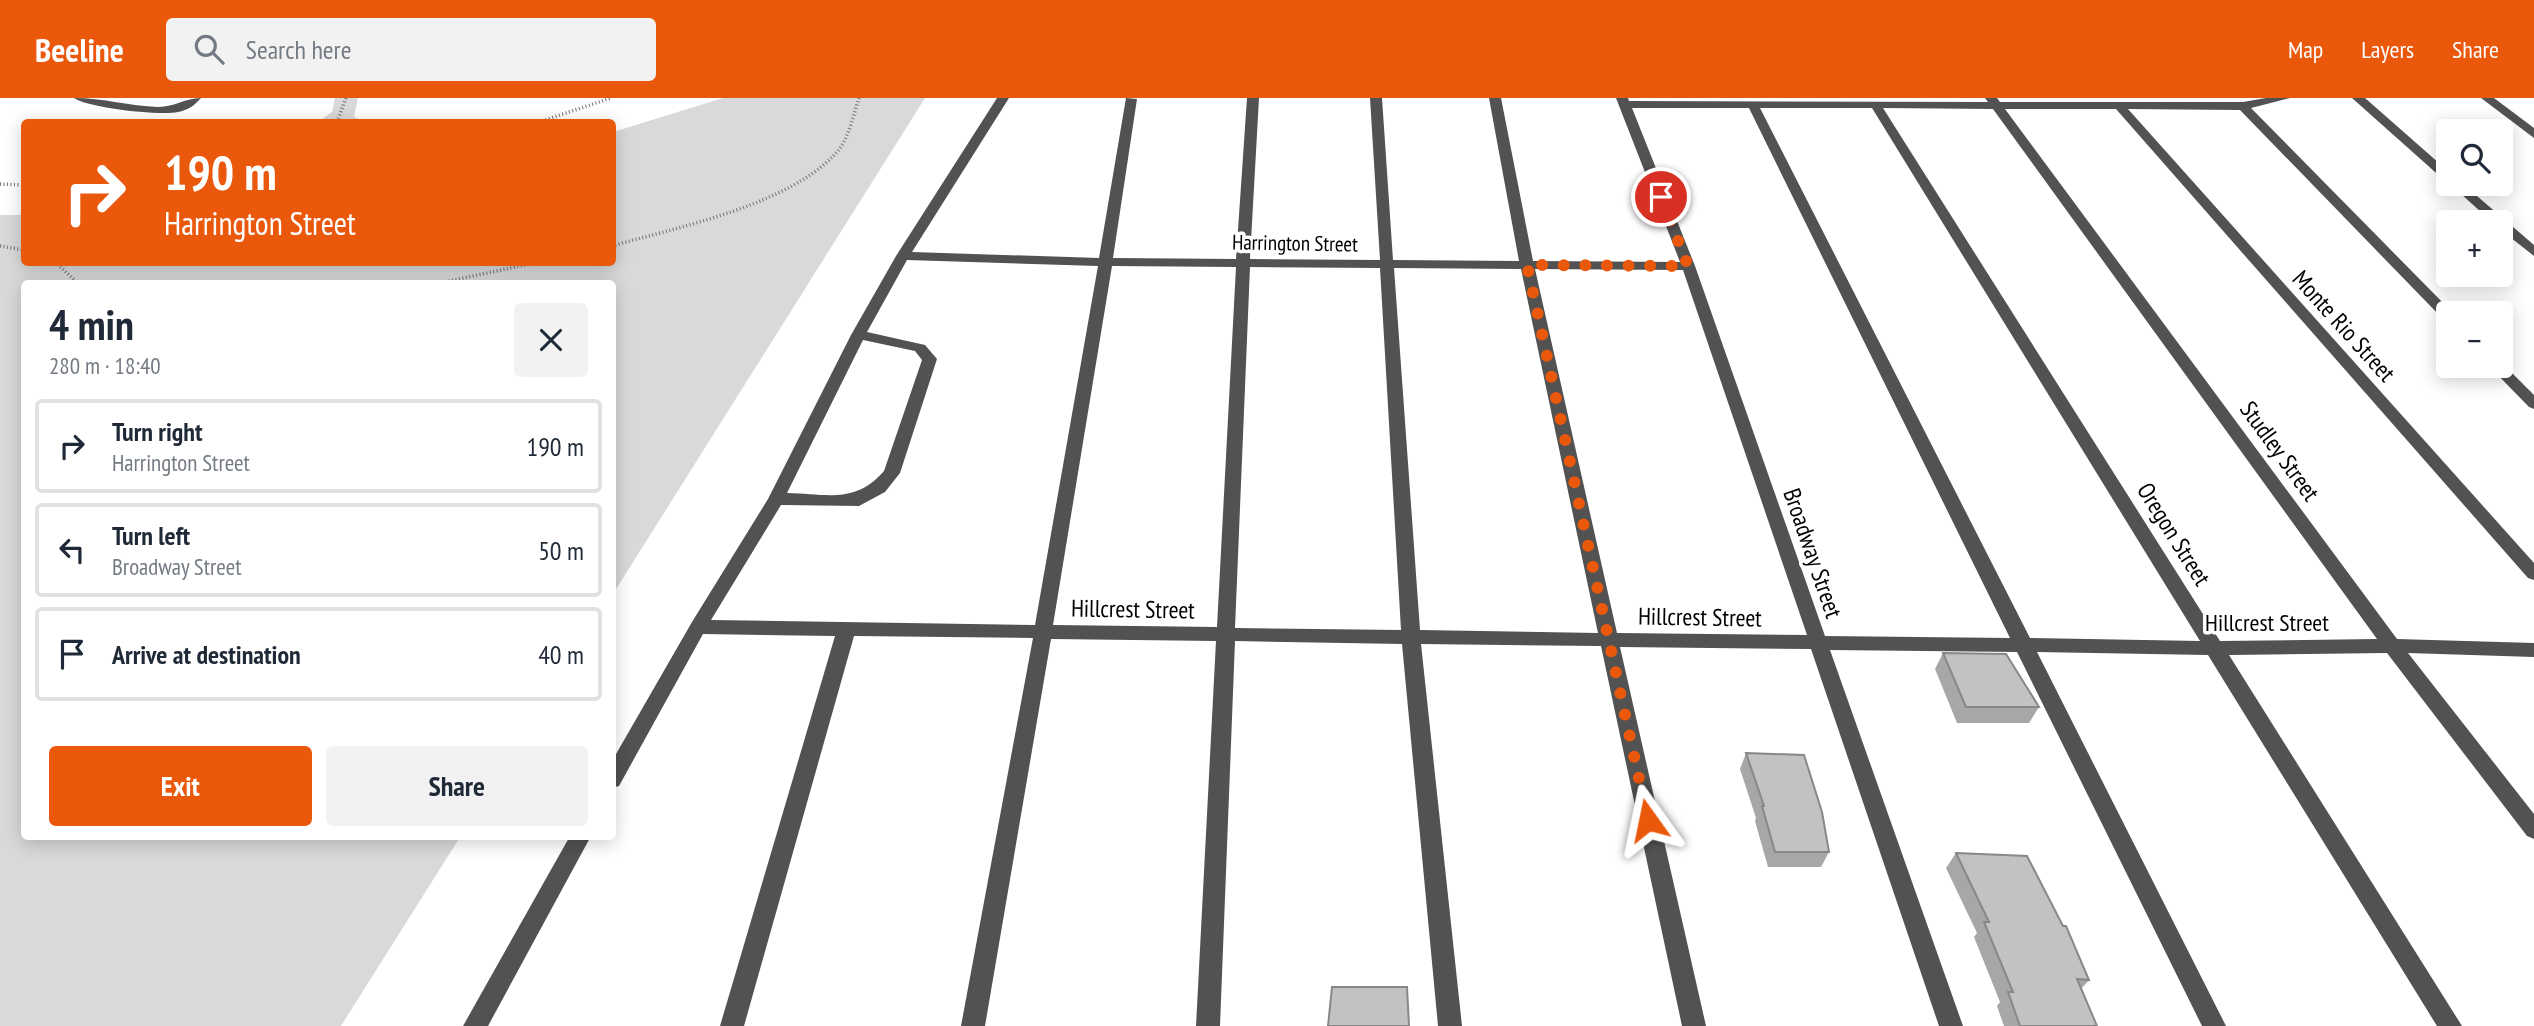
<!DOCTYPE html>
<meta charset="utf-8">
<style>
body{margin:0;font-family:"PT Sans Narrow",sans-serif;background:#f2f2f3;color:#1f2937;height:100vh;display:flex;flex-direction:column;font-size:26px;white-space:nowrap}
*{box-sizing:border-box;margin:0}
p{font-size:23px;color:#747a83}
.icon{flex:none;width:38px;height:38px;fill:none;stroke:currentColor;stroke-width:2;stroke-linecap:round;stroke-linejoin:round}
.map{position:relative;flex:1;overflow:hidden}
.drawer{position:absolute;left:21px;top:182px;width:595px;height:560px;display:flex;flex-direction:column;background:#fff;border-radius:7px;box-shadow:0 4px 18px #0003}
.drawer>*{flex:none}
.guide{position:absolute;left:21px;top:21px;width:595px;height:147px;border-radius:7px;box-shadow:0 4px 18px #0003;background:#ea580c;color:#fff;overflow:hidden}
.fabs{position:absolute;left:2436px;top:21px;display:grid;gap:14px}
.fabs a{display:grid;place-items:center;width:77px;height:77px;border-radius:7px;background:#fff;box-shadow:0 4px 18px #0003;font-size:35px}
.pin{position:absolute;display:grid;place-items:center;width:60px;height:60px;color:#fff;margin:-30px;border:4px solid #fff;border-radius:50%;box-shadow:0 2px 7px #0007}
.me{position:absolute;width:77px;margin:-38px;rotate:348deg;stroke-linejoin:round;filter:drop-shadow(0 0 5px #0008)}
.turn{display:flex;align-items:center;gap:24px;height:147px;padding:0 28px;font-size:32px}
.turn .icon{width:91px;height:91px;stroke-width:2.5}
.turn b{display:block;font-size:49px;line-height:60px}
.round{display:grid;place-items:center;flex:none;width:74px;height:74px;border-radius:7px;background:#f2f2f3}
.headline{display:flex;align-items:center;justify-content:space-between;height:119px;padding:0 28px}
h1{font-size:42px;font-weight:600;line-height:52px}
.cta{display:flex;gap:14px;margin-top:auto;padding:14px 28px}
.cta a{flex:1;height:80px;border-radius:7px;background:#ea580c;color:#fff;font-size:28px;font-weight:600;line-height:80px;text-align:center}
.cta a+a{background:#f2f2f3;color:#1f2937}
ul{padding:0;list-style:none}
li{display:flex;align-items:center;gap:21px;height:94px;margin:0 14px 10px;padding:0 14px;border:4px solid #e0e1e3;border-radius:7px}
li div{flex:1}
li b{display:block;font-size:26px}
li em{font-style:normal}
header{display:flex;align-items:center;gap:42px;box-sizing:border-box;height:98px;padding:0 35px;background:#ea580c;color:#fff}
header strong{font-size:33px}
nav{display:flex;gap:38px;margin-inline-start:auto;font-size:24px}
.search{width:490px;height:63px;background:#f2f2f3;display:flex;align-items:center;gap:18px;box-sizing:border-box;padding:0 24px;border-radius:7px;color:#747a83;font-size:26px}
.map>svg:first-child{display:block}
.green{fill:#d9d9d9}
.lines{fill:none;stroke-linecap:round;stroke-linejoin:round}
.path{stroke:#747474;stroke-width:3.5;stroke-dasharray:1 2.5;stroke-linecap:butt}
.minor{fill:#525252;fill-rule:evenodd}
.wall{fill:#a7a7a7}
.building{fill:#c2c2c2;stroke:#888;stroke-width:2}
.route{stroke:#ea580c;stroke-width:12;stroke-dasharray:0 21.6}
.labels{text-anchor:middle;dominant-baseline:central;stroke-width:7;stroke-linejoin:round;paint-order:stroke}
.far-street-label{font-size:21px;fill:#000;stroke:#fff}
.street-label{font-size:24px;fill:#000;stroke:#fff}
</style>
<header>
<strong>Beeline</strong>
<div class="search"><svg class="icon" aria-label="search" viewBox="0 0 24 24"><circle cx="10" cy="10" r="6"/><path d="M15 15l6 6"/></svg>Search here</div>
<nav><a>Map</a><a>Layers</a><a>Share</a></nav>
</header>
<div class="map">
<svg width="2534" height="928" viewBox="0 0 2534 928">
<rect width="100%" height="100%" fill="#fff"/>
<g class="green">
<polygon points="335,0 358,0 354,19 367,24 318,24 332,14"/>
<polygon points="723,0 925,0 613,496 612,186 24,186 24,738 460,739 341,928 0,928 0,117 24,117 24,164 612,164 613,34"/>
</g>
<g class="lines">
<g class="path">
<polyline points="337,24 346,0"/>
<polyline points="539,24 611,0"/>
<polyline points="0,86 24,87"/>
<polyline points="0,148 24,152"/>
<path d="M612,148c66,-19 178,-41 225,-94 12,-14 16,-36 22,-54"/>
<polyline points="55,164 79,186"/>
<polyline points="435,186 539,164"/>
</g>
<g class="minor">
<path d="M74,0c29,0 56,8 84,9 17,0 27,-9 43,-9 -7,8 -13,12 -23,14 -18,4 -90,-4 -104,-14z"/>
<path d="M997,0h12l-97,154 187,6 27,-160 11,1 -24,159 123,1 11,-161h12l-9,161 130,1 -10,-162h12l11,162 126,1 -30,-163h12l32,163 147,1 -64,-164h12l1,3 359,1 -3,-4h12l3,4h243l23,-4h24l-39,10 202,205h-5v7l-5,-1 -203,-209 -112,-1 406,454v17l-6,-2 -412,-469h-111l392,530 137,4v14l-126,-4 126,161v25l-7,-3 -140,-183 -158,2 233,371h-25l-229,-371 -171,-3 189,374h-24l-185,-374 -187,-2 133,376h-24l-128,-377 -191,-2 86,379h-24l-81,-380 -180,-2 41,382h-24l-36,-382 -167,-3 -15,385h-24l20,-385 -165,-2 -66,387h-24l72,-388 -179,-2 -110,390h-24l115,-390 -132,-2 -84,152 -7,2v-27l80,-139 76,-123 83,-164 45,-79zM1632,10h117l261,530 -185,-2 -130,-370zM1760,10h112l328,533 -170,-3zM1883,10l110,1 384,530 -157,2zM907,162l191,6 -63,359 -324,-5 70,-115 78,1 26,-14 15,-19 37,-114 -12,-14 -58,-13zM1112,168l124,1 -19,360 -164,-2zM1250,169l130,1 21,362 -166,-2zM1394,170l127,1 77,364 -178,-3zM1535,171l148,1 124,365 -190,-2zM863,242l52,11 7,9 -38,111c-29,33 -56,23 -97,22z"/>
<polygon points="2352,0 2365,0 2448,73 2448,83 2444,82"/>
<polygon points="2481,0 2494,0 2534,30 2534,40"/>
<polygon points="2450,86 2463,86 2534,147 2534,158 2501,132 2501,124 2492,124"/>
<polygon points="2501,264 2534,297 2534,311 2529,309 2489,268 2501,268"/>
<polygon points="570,738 591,738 488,928 463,928"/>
</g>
</g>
<g class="wall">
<polygon points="1943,555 2039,609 2029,625 1957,625 1935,571"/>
<polygon points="1746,655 1829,754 1821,769 1768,769 1755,723 1756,720 1740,671"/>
<polygon points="1956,755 2089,882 2081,891 2097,928 2004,928 1997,908 2000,904 1974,839 1977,835 1946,770"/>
</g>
<g class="building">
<polygon points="1943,555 2006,556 2039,609 1966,609"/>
<polygon points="1746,655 1804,657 1822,714 1829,754 1775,754 1762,708 1764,708"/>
<polygon points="1956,755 2027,758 2063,828 2066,828 2089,882 2077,881 2097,928 2020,928 2008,894 2013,894 1984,824 1989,824"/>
<polygon points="1332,889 1407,889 1409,928 1328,928"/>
</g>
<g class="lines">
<polyline class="route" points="1648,722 1527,167 1688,168 1661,99"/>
</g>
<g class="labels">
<g class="far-street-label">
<text transform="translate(1295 145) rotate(1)">Harrington Street</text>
</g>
<g class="street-label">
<text transform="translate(2344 228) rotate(48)">Monte Rio Street</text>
<text transform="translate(2280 353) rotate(54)">Studley Street</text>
<text transform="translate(2174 436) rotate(58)">Oregon Street</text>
<text transform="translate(1813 455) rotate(71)">Broadway Street</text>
<text transform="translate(1133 511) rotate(1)">Hillcrest Street</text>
<text transform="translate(1700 519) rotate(1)">Hillcrest Street</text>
<text x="2267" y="524">Hillcrest Street</text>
</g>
</g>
</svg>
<div class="fabs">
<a><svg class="icon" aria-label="search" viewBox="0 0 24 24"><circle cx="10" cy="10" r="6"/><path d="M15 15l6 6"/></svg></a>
<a>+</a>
<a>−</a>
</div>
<div class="pin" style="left:1661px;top:99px;background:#d93025"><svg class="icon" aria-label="arrive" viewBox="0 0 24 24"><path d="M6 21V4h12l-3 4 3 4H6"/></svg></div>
<svg class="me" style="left:1648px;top:722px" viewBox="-20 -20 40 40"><path d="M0-17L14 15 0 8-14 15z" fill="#ea580c" stroke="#fff" stroke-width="4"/></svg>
<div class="guide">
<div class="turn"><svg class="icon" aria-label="right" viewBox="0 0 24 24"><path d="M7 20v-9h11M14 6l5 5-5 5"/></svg><div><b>190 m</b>Harrington Street</div></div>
</div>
<section class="drawer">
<div class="headline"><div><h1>4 min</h1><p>280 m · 18:40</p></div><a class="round"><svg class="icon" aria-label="close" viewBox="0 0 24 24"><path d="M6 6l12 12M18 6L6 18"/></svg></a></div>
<ul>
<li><svg class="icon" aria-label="right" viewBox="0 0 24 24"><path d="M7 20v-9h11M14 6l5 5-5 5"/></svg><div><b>Turn right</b><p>Harrington Street</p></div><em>190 m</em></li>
<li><svg class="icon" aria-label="left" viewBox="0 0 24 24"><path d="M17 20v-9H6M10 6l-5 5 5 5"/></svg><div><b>Turn left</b><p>Broadway Street</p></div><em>50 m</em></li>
<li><svg class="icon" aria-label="arrive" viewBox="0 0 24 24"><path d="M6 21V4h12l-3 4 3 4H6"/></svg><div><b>Arrive at destination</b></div><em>40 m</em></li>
</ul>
<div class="cta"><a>Exit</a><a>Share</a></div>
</section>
</div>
